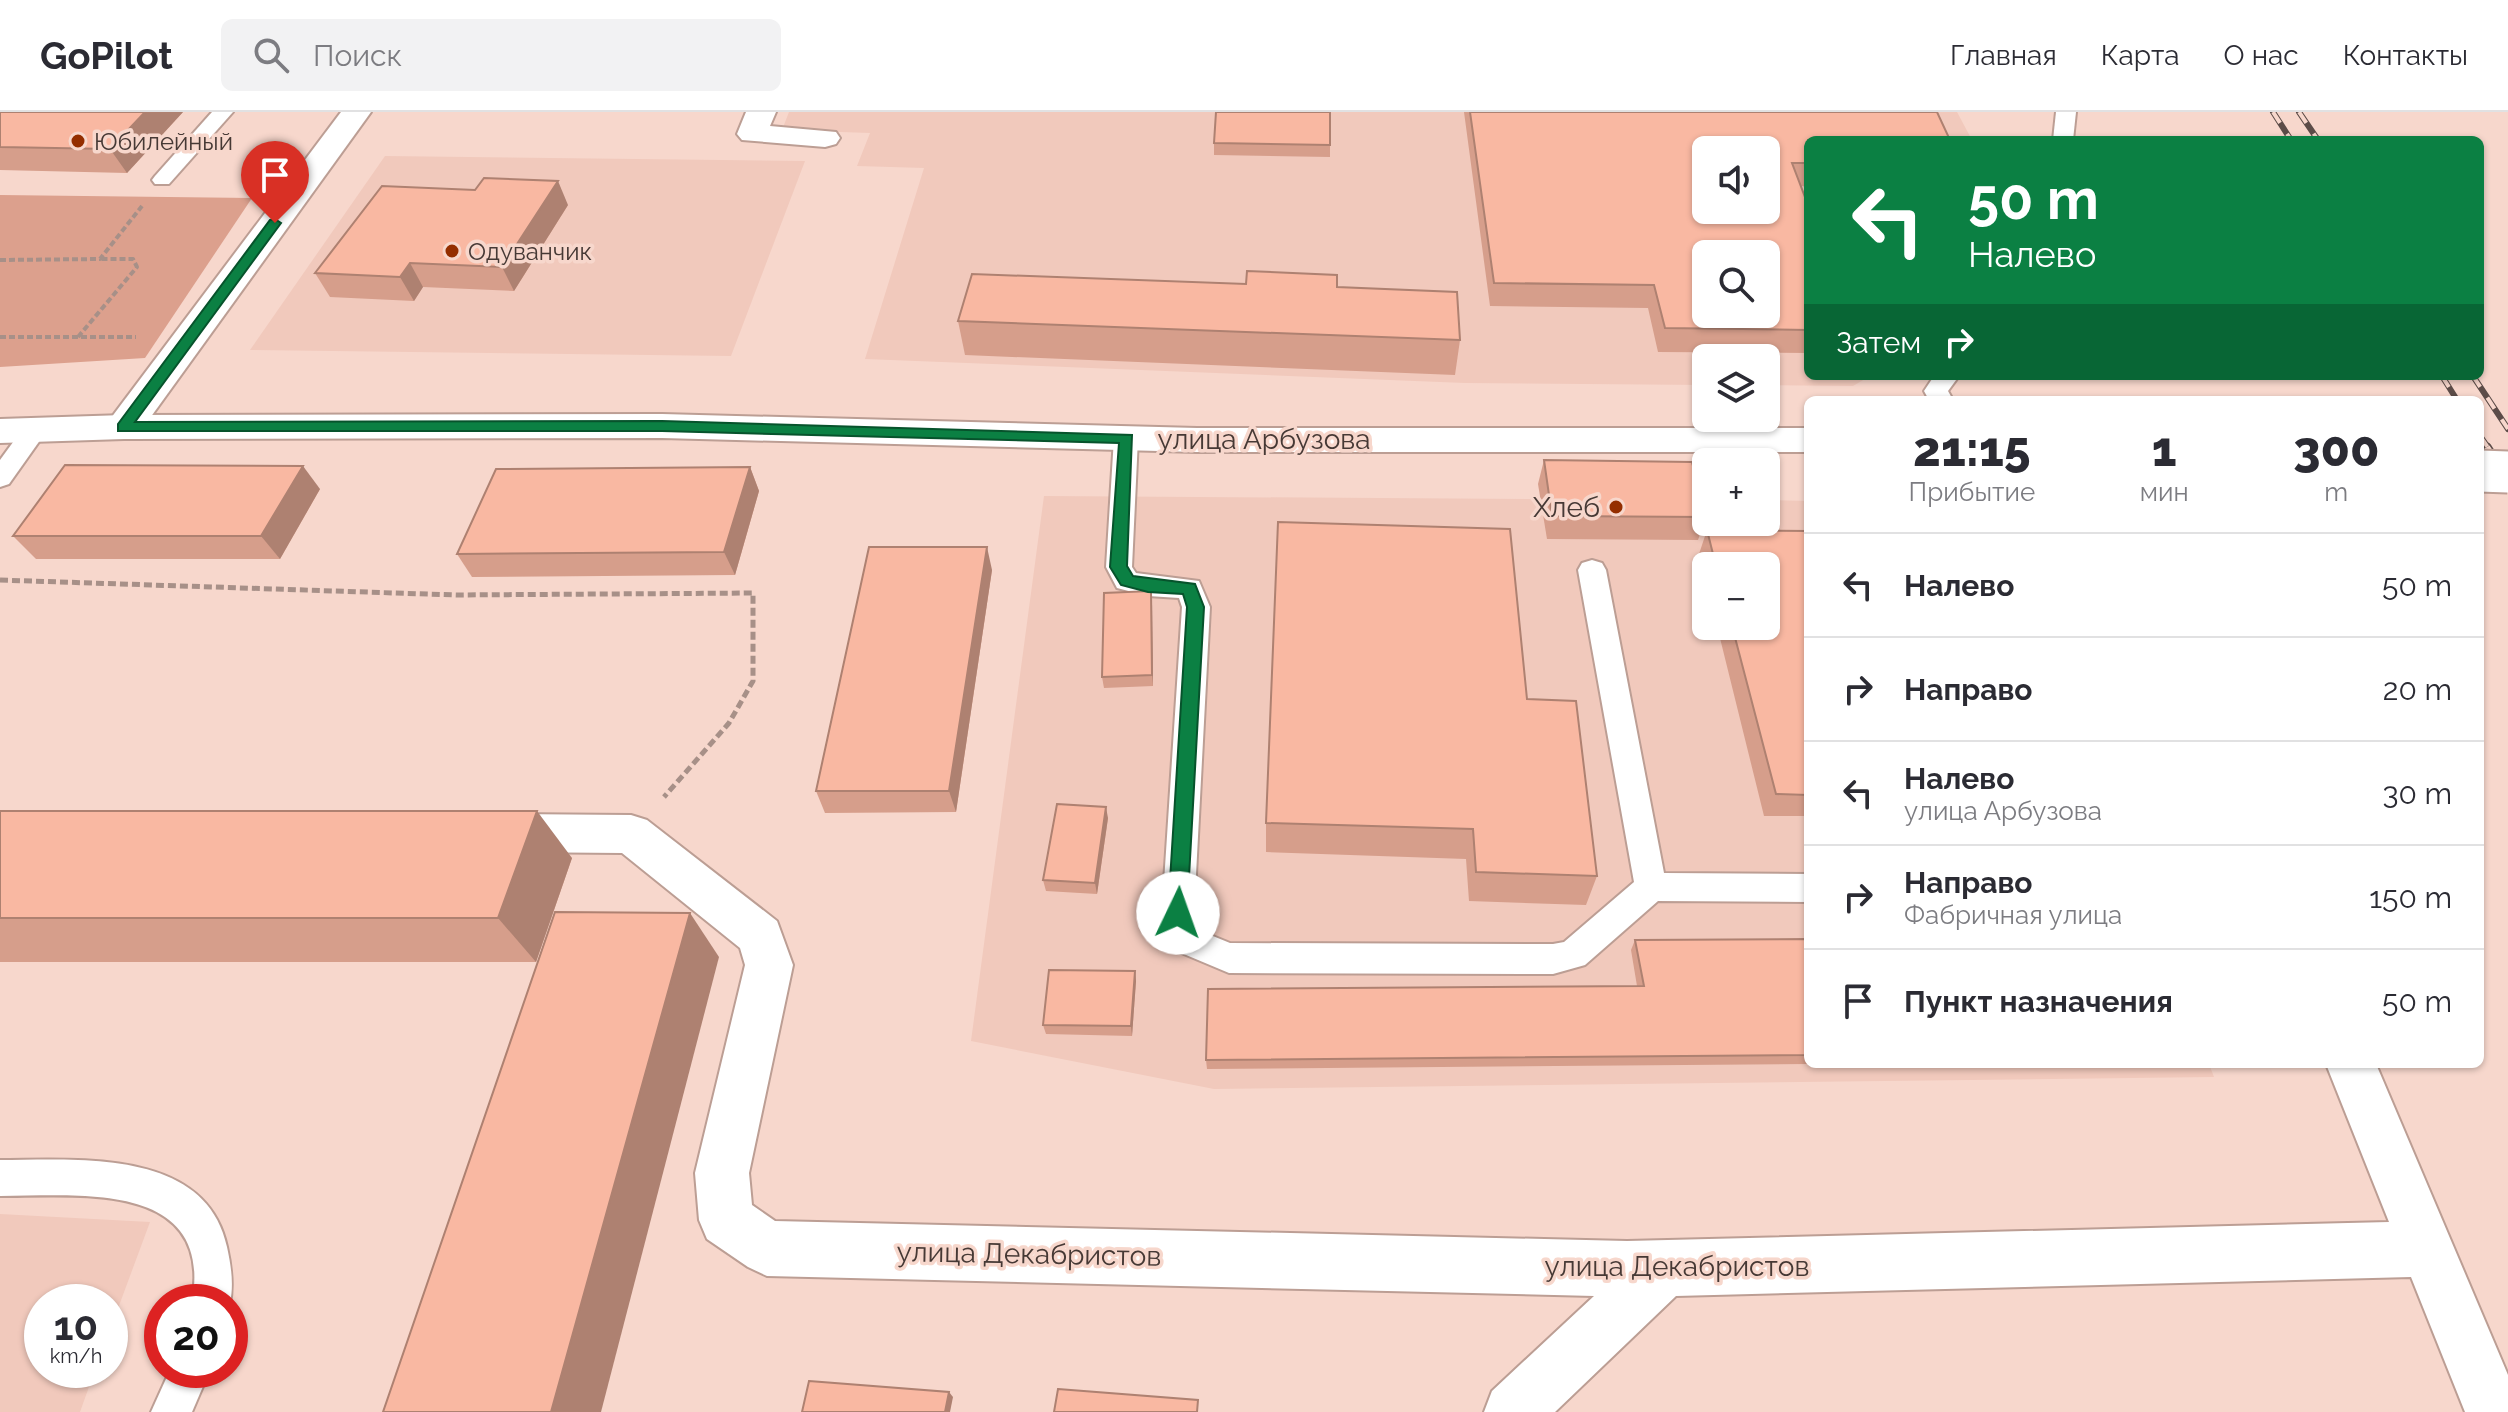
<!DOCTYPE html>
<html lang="ru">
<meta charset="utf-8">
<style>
body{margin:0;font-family:Raleway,sans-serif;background:#f2f2f3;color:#2b2b33;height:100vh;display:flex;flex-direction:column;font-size:30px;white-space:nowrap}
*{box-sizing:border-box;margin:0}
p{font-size:26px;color:#7c7c81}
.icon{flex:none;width:44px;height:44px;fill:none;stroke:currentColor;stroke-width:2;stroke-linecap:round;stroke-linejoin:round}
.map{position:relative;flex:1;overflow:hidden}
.sheet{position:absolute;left:1804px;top:284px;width:680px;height:672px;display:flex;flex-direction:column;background:#fff;border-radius:12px;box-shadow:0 2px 6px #0004}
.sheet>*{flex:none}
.hud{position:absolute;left:1804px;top:24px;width:680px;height:244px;border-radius:12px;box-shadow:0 2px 6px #0004;background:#0b8043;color:#fff;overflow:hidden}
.buttons{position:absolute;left:1692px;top:24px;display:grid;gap:16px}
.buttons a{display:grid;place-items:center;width:88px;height:88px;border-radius:12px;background:#fff;box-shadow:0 2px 6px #0004;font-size:40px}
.speed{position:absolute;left:24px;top:1172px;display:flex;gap:16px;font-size:40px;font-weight:700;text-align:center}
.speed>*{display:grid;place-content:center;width:104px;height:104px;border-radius:50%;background:#fff;box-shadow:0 2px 6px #0004;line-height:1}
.speed small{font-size:20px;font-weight:400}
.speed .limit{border:12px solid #d22;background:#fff;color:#111}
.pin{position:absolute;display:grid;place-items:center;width:68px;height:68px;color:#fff;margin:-82px -34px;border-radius:50% 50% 50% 0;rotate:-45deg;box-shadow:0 0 8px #0007}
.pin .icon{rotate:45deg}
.me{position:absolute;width:88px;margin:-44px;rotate:3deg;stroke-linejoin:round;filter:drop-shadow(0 0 6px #0008)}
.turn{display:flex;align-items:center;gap:28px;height:168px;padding:0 32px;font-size:36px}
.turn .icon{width:104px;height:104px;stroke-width:2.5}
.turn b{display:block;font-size:56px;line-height:68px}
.then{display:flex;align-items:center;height:76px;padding:0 32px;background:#0003;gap:16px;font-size:30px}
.eta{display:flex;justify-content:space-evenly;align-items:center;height:136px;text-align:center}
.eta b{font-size:48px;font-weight:800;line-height:56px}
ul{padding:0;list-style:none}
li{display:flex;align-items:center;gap:24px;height:104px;padding:0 32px;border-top:2px solid #e1e1e2}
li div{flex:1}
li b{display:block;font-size:30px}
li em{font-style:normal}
header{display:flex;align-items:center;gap:48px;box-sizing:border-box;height:112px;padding:0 40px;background:#fff;border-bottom:2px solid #e1e1e2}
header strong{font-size:38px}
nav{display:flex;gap:44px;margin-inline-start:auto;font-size:28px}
.search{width:560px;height:72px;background:#f2f2f3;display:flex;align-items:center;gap:20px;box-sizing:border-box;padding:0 28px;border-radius:12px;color:#7c7c81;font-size:30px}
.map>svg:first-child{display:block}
.built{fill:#f1c9bc;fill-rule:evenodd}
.green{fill:#dca08d}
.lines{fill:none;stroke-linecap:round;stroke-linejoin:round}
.service-casing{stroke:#bc9e94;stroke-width:4}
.minor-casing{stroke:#bc9e94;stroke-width:4}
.tertiary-casing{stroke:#bc9e94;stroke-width:4}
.path-far1{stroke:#a79088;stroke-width:4;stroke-dasharray:6 3;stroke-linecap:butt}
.path{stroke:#a79088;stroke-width:5;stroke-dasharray:8 4;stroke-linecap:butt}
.service{fill:#fff;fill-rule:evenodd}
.minor{fill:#fff;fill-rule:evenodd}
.tertiary{fill:#fff;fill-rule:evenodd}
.rail-far1-casing{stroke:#5c4c48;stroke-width:6}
.rail-casing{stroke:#5c4c48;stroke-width:9}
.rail-far1{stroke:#f7d7cc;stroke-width:4;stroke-dasharray:13;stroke-linecap:butt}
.rail{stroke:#f7d7cc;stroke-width:6;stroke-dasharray:17;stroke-linecap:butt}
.tertiary-bridge-casing{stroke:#bc9e94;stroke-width:45;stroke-linecap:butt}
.tertiary-bridge{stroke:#fff;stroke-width:41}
.wall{fill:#d69e8b}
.shaded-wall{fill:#ae8171}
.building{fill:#f9b8a2;stroke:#ae8171;stroke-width:2;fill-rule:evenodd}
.route{fill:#0b8043;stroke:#07532c;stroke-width:2}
.poi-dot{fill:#942e00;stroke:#f7d7cc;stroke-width:3}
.labels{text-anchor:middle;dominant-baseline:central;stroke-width:7;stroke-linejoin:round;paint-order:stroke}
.far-poi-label{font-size:24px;fill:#463935;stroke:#f7d7cc;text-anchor:start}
.street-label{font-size:28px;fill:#463935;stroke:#f7d7cc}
.poi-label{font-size:28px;fill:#463935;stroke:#f7d7cc;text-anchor:end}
</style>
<header>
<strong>GoPilot</strong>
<div class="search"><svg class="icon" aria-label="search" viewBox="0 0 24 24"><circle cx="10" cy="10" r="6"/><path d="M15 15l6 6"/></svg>Поиск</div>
<nav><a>Главная</a><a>Карта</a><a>О нас</a><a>Контакты</a></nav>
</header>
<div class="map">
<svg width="2508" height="1300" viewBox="0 0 2508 1300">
<rect width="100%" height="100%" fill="#f7d7cc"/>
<g class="built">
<path d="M789,0h1168l15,28h-164v236h62l-17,10 -87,-1v-27h-60v27l-241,-2 -600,-24 59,-191 -67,-2 13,-33 -88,-3zM1706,38h60v60h-60zM1706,142h60v60h-60z"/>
<polygon points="385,44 805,49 731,244 250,238"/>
<path d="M1044,384l662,4v22h60v-22l42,1v563h401l5,13 -1000,12 -243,-48zM1706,454h60v60h-60z"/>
<polygon points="0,1102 150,1110 110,1218 110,1190 42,1190 42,1258 95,1258 80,1300 0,1300"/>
</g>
<polygon class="green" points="0,83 252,86 145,246 0,255"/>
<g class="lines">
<defs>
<g id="service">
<polygon points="212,0 233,0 169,72 155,72 152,68 155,64"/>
<polygon points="2056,0 2076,0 2073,28 2053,28"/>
<polygon points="1934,264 1959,264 1948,279 1953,288 1929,288 1924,279"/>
<polygon points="36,309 45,311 48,317 9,372 0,375 0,348 27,311"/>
<polygon points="1126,318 1135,320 1138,326 1132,455 1136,461 1199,469 1210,495 1194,801 1203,820 1230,831 1553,832 1564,830 1634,770 1578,458 1582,451 1592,448 1602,451 1606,458 1664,761 1808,762 1808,790 1658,789 1585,853 1553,862 1229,861 1179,840 1162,801 1182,495 1179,486 1148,484 1117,476 1106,455 1114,326 1117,320"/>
<path d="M0,1048c78,0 206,-12 227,87 4,18 7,37 3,56l-38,-1c22,-122 -113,-106 -192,-106z"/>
<polygon points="170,1258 210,1258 192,1300 151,1300"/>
</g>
<g id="minor">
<polygon points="341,0 371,0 137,324 124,327 111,324 106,315 111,306"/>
<polygon points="746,0 776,0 770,14 836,20 840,26 836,32 825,35 742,28 737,22"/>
<polygon points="494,702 631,703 647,708 777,809 793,853 749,1061 752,1093 775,1109 1627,1129 2389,1110 2326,952 2376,952 2508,1263 2508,1300 2465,1300 2411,1165 1676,1184 1555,1300 1484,1300 1492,1279 1594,1184 767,1164 748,1155 707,1127 699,1108 695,1061 745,853 740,836 622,741 494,740 478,735 471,721 478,707"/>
</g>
<polygon id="tertiary" points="662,302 1197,316 1808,316 1808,340 1197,340 662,326 124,327 0,331 0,307 124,303"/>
</defs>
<use href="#service" class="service-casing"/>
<use href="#minor" class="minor-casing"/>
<use href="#tertiary" class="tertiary-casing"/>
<g class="path-far1">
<polyline points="0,148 100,147 142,94"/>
<polyline points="0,225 136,225"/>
<polyline points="78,225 137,155 133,147 101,147"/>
</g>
<polyline class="path" points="0,468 456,483 753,481 753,569 729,611 664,685"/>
<use href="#service" class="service"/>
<use href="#minor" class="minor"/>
<use href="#tertiary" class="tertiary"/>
<defs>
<g id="rail-far1">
<polyline points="2273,0 2291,28"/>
<polyline points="2299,0 2318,28"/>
<polyline points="2442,264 2457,288"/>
<polyline points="2473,264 2508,317"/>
<polyline points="2480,324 2489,337"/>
</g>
<polyline id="rail" points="2487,335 2508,368"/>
</defs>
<use href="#rail-far1" class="rail-far1-casing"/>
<use href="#rail" class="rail-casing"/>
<use href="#rail-far1" class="rail-far1"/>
<use href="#rail" class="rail"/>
<defs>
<polyline id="tertiary-bridge" points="2480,359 2508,360"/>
</defs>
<use href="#tertiary-bridge" class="tertiary-bridge-casing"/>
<use href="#tertiary-bridge" class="tertiary-bridge"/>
</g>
<g class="wall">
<polygon points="0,0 183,0 127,61 0,58"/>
<polygon points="1464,0 1937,0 1808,28 1808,75 1801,74 1808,93 1808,241 1658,240 1648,196 1490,194"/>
<polygon points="1214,31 1330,33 1330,45 1214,43"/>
<polygon points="568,93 514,179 423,175 414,189 330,185 315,161"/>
<polygon points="1337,175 1460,228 1455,263 965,243 958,209"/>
<polygon points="1544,348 1706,405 1698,428 1547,427 1538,372"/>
<polygon points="750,355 759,379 735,463 472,465 457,442"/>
<polygon points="320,377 280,447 36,447 13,424"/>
<polygon points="1707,418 1808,419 1808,704 1764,704 1717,514 1766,514 1766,454 1706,454 1706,471 1699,442"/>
<polygon points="992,458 956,700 825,701 816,679"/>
<polygon points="1151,479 1153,574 1104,576 1102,565"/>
<polygon points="1527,587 1597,764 1586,793 1469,789 1466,747 1266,740 1266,711"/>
<polygon points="0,699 572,746 536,850 0,850"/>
<polygon points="1108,706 1097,782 1046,779 1043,768"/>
<polygon points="1808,827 1808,952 1207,957 1206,948 1637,874 1631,838 1635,828"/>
<polygon points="1135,859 1136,869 1132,924 1046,922 1043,913"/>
</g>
<g class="shaded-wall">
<polygon points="145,0 183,0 127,61 110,37"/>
<polygon points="558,69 568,93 514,179 502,155"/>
<polygon points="410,151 423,175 414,189 400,165"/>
<polygon points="303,354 320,377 280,447 261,424"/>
<polygon points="750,355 759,379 735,463 724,440"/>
<polygon points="987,435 992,458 956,700 949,679"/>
<polygon points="1151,479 1152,491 1153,574 1152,563"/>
<polygon points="1106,695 1108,706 1097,782 1095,771"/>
<polygon points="537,699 572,746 536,850 498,806"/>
<polygon points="690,801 719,845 601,1300 551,1300"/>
<polygon points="1135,859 1136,869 1132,924 1131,914"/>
<polygon points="949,1280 953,1285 950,1300 945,1300"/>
</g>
<g class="building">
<polygon points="0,0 145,0 110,37 0,35"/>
<polygon points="1216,0 1330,0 1330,33 1214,31"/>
<path d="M1470,0h467l13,28h-142v23h-16l16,42v125l-143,-2 -11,-43 -160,-2zM1706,38h60v60h-60zM1706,142h60v60h-60z"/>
<polygon points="484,66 558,69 502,155 410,151 400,165 315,161 382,74 475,78"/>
<polygon points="1247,159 1337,163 1337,175 1457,180 1460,228 958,209 972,162 1246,172"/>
<polygon points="1544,348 1692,350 1706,405 1552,404"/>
<polygon points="65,353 303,354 261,424 13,424"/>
<polygon points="750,355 724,440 457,442 496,357"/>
<polygon points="1278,410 1510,417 1527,587 1576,589 1597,764 1476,760 1473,717 1266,711"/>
<polygon points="1707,418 1808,419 1808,683 1776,682 1732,514 1766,514 1766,454 1716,454"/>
<polygon points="869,435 987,435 949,679 816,679"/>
<polygon points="1151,479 1152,563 1102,565 1104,481"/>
<polygon points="1057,692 1106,695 1095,771 1043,768"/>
<polygon points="0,699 537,699 498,806 0,806"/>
<polygon points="555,800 690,801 551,1300 383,1300"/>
<polygon points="1808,827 1808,943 1206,948 1208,877 1644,874 1635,828"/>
<polygon points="1049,858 1135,859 1131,914 1043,913"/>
<polygon points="809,1269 949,1280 945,1300 802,1300"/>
<polygon points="1058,1277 1198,1288 1197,1300 1054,1300"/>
</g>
<polygon class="route" points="275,107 281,111 135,310 662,309 1132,323 1127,454 1133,464 1195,472 1204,495 1187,801 1185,807 1178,810 1171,807 1168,801 1187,495 1183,482 1148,480 1121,473 1110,455 1119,331 662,319 118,319 118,312 270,108"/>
<g class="poi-dot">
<circle cx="78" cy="29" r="8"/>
<circle cx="452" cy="139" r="8"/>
<circle cx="1616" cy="395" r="8"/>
</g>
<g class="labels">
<g class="far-poi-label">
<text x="94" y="29">Юбилейный</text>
<text x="468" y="139">Одуванчик</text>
</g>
<g class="street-label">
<text x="1264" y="327">улица Арбузова</text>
<text transform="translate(1029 1142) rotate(1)">улица Декабристов</text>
<text x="1677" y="1154">улица Декабристов</text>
</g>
<g class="poi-label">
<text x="1600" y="395">Хлеб</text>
</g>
</g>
</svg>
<div class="buttons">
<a><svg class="icon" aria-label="sound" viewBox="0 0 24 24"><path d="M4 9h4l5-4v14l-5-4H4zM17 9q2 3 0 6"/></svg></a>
<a><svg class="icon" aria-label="search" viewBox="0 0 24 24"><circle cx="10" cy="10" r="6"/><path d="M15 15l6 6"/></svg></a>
<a><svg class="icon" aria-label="layers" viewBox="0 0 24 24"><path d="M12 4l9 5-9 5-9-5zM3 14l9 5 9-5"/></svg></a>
<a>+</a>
<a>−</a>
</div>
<div class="speed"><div>10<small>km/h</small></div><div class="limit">20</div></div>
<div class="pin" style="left:275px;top:111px;background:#d93025"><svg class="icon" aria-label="arrive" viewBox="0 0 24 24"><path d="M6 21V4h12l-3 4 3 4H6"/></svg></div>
<svg class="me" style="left:1178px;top:801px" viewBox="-20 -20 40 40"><circle r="19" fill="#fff"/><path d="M0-13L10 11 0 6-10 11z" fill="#0b8043"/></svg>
<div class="hud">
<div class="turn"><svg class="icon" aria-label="left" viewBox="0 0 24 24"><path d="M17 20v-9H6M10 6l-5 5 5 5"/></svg><div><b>50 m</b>Налево</div></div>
<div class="then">Затем<svg class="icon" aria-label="right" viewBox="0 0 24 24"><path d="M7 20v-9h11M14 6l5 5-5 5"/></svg></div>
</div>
<section class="sheet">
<div class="eta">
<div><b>21:15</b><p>Прибытие</p></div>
<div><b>1</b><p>мин</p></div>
<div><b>300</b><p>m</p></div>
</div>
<ul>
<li><svg class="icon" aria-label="left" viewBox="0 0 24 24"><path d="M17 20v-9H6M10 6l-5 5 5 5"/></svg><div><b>Налево</b></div><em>50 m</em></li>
<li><svg class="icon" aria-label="right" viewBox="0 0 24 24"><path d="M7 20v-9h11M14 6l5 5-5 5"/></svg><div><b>Направо</b></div><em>20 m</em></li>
<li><svg class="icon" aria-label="left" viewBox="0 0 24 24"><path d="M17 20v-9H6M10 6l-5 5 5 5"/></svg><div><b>Налево</b><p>улица Арбузова</p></div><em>30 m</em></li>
<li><svg class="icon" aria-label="right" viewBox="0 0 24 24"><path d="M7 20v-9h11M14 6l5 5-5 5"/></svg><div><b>Направо</b><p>Фабричная улица</p></div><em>150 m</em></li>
<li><svg class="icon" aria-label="arrive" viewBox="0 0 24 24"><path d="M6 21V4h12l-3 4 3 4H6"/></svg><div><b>Пункт назначения</b></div><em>50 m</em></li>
</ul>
</section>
</div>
